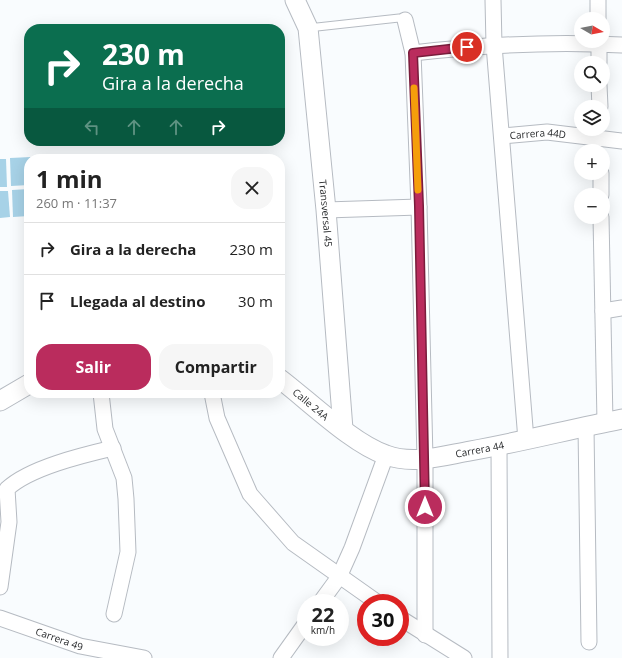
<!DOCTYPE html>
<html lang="es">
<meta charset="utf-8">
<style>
body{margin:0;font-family:"Open Sans",sans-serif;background:#f6f6f6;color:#222;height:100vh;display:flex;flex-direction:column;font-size:15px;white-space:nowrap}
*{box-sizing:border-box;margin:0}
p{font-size:13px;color:#767676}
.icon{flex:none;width:22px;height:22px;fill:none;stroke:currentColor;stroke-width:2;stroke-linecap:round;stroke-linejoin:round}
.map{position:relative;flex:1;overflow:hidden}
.details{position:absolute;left:24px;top:154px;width:261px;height:244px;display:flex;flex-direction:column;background:#fff;border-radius:16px;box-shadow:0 4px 16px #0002}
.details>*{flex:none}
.hud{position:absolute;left:24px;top:24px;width:261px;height:122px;border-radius:16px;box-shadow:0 4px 16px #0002;background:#0b6e4f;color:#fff;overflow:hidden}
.needle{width:26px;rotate:99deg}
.controls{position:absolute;left:574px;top:12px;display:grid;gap:8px}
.controls a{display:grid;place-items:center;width:36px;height:36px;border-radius:50%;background:#fff;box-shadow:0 4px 16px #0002;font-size:20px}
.speed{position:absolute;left:297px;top:594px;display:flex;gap:8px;font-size:20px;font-weight:700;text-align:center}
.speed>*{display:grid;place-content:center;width:52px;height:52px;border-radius:50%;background:#fff;box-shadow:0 4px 16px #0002;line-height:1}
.speed small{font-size:10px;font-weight:400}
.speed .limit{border:6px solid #d22;background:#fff;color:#111}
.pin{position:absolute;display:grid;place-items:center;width:34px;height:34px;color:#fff;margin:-17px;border:2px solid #fff;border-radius:50%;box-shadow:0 1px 4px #0007}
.me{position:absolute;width:44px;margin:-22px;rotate:0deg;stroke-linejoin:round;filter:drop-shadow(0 0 3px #0008)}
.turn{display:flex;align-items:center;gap:14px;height:84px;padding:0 12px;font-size:18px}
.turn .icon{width:52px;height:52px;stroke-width:2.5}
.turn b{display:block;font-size:28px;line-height:34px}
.lanes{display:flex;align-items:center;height:38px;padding:0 12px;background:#0003;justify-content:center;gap:20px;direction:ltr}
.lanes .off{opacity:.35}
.round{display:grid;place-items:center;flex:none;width:42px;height:42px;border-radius:16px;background:#f6f6f6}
.summary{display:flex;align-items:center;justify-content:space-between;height:68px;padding:0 12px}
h1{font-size:24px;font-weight:700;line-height:30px}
.action{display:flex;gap:8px;margin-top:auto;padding:8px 12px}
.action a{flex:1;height:46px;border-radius:16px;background:#ba2c5d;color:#fff;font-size:16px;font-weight:700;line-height:46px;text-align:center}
.action a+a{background:#f6f6f6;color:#222}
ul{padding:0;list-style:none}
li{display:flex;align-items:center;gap:12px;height:52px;padding:0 12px;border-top:1px solid #e0e0e0}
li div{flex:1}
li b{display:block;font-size:15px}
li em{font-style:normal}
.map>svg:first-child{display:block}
.water{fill:#a7d2e7}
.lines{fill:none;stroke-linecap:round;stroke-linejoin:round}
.service-casing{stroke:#b6bbc2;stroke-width:9}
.minor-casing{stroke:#b6bbc2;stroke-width:17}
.tertiary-casing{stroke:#b6bbc2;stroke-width:21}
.service{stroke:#fff;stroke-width:7}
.minor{stroke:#fff;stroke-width:15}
.tertiary{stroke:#fff;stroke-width:19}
.route-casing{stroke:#791d3c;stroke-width:10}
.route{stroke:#ba2c5d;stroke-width:7}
.slow{stroke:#f59e0b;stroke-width:7}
.labels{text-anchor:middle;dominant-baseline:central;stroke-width:4;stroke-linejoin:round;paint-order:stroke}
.street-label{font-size:10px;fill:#282a2c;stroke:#fff}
</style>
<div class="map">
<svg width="622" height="658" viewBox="0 0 622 658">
<rect width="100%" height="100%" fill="#f9fcfe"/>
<g class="water">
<polygon points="31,157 29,159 29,185 11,186 10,158"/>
<polygon points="0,159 6,159 7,187 0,187"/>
<polygon points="29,189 29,216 13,217 12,190"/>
<polygon points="0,191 8,191 10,217 0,218"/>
</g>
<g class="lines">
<defs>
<polyline id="service" points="308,28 399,18 405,20"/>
<g id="minor">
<polyline points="493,0 494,45 526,440"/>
<polyline points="598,0 598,19"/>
<polyline points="405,20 413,53 419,207 425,459 425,635"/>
<polyline points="599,41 599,63"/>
<path d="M413,53c69,-8 139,-12 209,-8"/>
<polyline points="599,85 600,107"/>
<path id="s1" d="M502,136l45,-4 75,9"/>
<polyline points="601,173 601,195"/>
<polyline points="326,210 419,207"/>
<polyline points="601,217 605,422"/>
<polyline points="603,311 622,308"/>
<polyline points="101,393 105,429 124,478 126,499 128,552 114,614"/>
<polyline points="212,393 217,418 250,494 293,543 378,603"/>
<polyline points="586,427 589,642"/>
<polyline points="499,446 500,658"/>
<path d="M0,587l9,-65 -2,-33c22,-21 76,-34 106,-41"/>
<polyline points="320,603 339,577 352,548 386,455"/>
<path id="s2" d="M0,618l80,28 64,12"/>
<polyline points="400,618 464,658"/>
<polyline points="281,658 306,623"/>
</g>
<g id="tertiary">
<path id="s3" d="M295,0l13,28 18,182 17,219"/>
<path id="s4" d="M280,379c29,22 73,65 106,76 27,10 56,1 84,-4 51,-9 101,-22 152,-32"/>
<polyline points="0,401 29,384"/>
</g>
</defs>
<use href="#service" class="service-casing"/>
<use href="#minor" class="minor-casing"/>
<use href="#tertiary" class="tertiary-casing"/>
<use href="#service" class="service"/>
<use href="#minor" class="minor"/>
<use href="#tertiary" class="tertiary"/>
</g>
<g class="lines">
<defs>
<polyline id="route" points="425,507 419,206 413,53 467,47"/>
</defs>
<use href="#route" class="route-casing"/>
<use href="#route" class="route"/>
<polyline class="slow" points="414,88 418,190"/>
</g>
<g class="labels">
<g class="street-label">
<text stroke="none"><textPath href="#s1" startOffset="36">Carrera 44D</textPath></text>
<text stroke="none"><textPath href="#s3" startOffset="217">Transversal 45</textPath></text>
<text stroke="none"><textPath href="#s4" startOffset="40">Calle 24A</textPath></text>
<text stroke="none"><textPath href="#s4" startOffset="226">Carrera 44</textPath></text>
<text stroke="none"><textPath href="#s2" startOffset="63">Carrera 49</textPath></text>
</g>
</g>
</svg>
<div class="controls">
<a><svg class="needle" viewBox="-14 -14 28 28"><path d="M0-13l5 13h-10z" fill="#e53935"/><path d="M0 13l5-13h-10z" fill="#767676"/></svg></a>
<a><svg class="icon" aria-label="search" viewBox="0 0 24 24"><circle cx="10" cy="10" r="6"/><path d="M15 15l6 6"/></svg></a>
<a><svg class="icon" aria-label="layers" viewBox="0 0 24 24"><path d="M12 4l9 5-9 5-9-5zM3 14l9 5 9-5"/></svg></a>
<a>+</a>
<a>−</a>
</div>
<div class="speed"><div>22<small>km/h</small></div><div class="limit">30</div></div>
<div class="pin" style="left:467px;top:47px;background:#d93025"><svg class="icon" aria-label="arrive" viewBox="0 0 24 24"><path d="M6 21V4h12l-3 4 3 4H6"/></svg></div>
<svg class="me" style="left:425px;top:507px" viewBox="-20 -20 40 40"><circle r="17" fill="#ba2c5d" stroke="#fff" stroke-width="3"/><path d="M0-11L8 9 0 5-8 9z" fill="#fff"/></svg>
<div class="hud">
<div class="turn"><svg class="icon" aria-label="right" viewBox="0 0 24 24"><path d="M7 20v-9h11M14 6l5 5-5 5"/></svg><div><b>230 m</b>Gira a la derecha</div></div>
<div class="lanes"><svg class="icon off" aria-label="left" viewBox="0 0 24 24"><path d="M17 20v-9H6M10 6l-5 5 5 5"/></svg><svg class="icon off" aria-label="ahead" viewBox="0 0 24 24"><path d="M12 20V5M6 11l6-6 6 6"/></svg><svg class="icon off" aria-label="ahead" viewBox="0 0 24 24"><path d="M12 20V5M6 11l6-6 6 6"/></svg><svg class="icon" aria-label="right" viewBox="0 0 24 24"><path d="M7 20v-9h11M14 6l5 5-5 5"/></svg></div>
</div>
<section class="details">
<div class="summary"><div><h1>1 min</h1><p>260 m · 11:37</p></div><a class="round"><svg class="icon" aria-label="close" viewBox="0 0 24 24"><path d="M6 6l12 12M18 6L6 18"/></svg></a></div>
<ul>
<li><svg class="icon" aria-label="right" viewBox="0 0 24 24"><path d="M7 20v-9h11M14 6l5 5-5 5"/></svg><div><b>Gira a la derecha</b></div><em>230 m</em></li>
<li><svg class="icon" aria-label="arrive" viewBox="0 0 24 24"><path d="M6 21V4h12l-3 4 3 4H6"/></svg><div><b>Llegada al destino</b></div><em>30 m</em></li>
</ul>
<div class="action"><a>Salir</a><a>Compartir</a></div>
</section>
</div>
